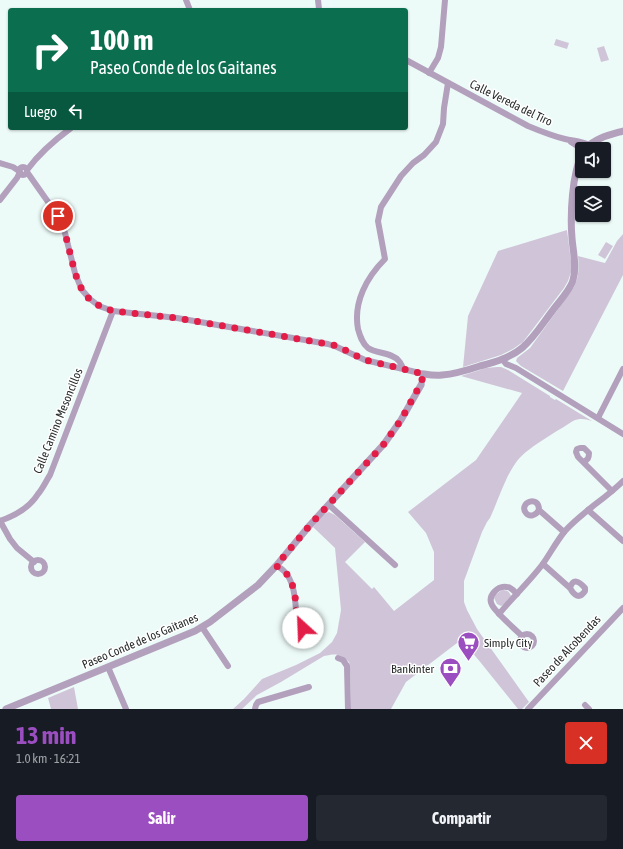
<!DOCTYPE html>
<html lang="es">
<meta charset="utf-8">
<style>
body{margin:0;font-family:"Asap Condensed",sans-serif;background:#242831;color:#f1f3f6;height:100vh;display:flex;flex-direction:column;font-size:15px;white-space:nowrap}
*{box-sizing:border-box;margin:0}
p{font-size:13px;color:#9ea1a6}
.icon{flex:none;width:22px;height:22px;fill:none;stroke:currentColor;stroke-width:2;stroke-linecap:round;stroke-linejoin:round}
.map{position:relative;height:709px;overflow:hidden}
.side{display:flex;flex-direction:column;background:#171b24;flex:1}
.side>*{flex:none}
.top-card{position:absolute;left:8px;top:8px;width:400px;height:122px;border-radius:4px;box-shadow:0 1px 3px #0004;background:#0b6e4f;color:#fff;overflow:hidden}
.buttons{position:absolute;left:575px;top:142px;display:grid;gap:8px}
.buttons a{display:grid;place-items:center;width:36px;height:36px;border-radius:4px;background:#171b24;box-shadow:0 1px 3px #0004;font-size:20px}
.pin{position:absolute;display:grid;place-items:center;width:34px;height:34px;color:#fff;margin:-17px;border:2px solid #fff;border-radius:50%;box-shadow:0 1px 4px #0007}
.me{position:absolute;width:44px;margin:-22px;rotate:335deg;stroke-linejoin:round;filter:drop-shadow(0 0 3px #0008)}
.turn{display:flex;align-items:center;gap:14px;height:84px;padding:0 16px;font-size:18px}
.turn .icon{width:52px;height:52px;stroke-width:2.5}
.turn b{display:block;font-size:28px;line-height:34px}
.then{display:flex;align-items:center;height:38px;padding:0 16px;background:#0003;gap:8px;font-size:15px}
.round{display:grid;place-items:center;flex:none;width:42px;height:42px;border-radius:4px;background:#242831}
.headline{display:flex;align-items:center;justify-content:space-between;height:68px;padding:0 16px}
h1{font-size:24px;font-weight:700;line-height:30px;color:#9b4ec0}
.cta{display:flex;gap:8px;margin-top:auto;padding:8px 16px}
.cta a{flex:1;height:46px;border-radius:4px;background:#9b4ec0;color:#fff;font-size:16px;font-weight:700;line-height:46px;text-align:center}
.cta a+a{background:#242831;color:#f1f3f6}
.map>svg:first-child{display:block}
.green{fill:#d0c5d8}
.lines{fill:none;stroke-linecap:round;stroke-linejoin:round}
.minor{stroke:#b3a0bd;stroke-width:6}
.tertiary{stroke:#b3a0bd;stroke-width:7}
.route{stroke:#e11d48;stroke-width:7;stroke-dasharray:0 12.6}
.labels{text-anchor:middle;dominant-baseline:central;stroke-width:3;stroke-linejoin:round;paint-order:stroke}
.street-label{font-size:12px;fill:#282d2c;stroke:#fff}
.poi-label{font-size:12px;fill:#282d2c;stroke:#fff;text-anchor:start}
</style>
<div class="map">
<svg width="623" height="709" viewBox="0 0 623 709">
<rect width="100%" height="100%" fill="#edfbf8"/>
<g class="green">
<polygon points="556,39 569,43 567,49 554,45"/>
<polygon points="604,46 609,60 601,62 597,48"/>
<polygon points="567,230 572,269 568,281 564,288 523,342 513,349 501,355 463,367 468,316 498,251"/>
<path d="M623,234v41l-60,116 -42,-25 -5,-5 1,-3 13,-10 44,-61c5,-10 5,-20 4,-31l27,7 12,-22z"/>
<polygon points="606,242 613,246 605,259 598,255"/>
<path d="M497,367h4l7,3 42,26v1l5,3 1,-1 36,22c-7,-2 -12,-3 -19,0 -16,11 -48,27 -58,43 -10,14 -17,37 -25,54l-3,4 -5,10 -18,49v21l3,8 10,19 52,73 -7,7h-4l-37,-46 -15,-18 -5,-3 -4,1 -51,39 -15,27h-40l-1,-40 -1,-7c-9,-8 -12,-9 -25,-6l-43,26 -24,13 -15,14h-9l11,-10 18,-20 34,-14 24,-12 12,-11 5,-9 4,-23 -6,-62 -22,-21 11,-13 5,-2 6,3 30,27 -20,20 27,27 2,-2 20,24 40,-31v-28l-8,-19 -18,-21 68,-52 46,-67 -61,-17 25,-8z"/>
<path d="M502,590c5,0 7,1 9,6l-5,7 -5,3 -4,-2 -3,-6 1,-3z"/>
<polygon points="74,687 78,709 51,709 48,698"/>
</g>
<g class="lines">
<g class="minor">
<polyline points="186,0 190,10"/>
<polyline points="318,0 319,9"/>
<path d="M406,60l122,66c12,5 24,10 37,13 8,2 17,2 24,6"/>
<polyline points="429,73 438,58 441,47 445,0"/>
<polyline points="571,142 582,149"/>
<polyline points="0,163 13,167 19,171"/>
<circle cx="23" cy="171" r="4"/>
<path d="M27,170c11,-15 29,-31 44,-42"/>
<polyline points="27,172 58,216 65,233 75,273 79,283 82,290 90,299 99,306 113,311 177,318 328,344 337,347 365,360 424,374 421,385"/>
<polyline points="0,200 17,178 20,172"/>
<polyline points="502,359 506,364 516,368 623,434"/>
<path d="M404,369c-2,-2 -3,-6 -5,-8 -7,-9 -22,-7 -31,-13 -6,-5 -8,-12 -10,-19 -5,-27 9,-52 27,-70l-7,-38 3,-14 20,-31 12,-13 11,-8 12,-13 7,-18 1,-16 4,-25"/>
<polyline points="598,418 623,369"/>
<path d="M583,462c5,-2 6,-4 6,-9l-5,-5h-4l-3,1 -1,3 2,5 34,34"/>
<polyline points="329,505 395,565"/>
<path d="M539,510c-3,5 -9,8 -13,3 -8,-10 13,-19 13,-3l25,22"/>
<polyline points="588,510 623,541"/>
<path d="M0,521c14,-5 30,-14 38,-27 5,-6 8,-13 12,-19l63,-164"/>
<polyline points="0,521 10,539 17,548 34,562"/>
<circle cx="38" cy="567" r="7"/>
<path d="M543,564l27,24c4,7 9,12 15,3v-3c-6,-7 -12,-10 -15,0"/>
<path d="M276,566c3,1 6,3 8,5 12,12 11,33 13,49"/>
<path d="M517,594c-3,-3 -6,-7 -10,-7 -9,-2 -20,9 -15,18 4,8 23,24 30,31"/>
<path d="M499,614c14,-17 30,-32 43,-49 8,-11 14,-23 23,-34 17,-19 40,-32 58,-50"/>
<circle cx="297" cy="626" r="7"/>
<polyline points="202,627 228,666"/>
<circle cx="527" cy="641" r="7"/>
<polyline points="338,658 343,660 347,666 348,709"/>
<polyline points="108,667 126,709"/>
<polyline points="585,705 589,709"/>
<polyline points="255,709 256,705 258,702 309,687"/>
<polyline points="528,709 623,608"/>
</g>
<g class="tertiary">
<path d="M585,149c10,-11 24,-14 38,-18"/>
<path d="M424,374c6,1 12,2 18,1 13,-1 26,-5 38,-9 15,-4 30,-8 42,-18 12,-10 21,-25 31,-38 5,-7 18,-21 20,-30 4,-13 0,-29 -1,-42 -2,-23 0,-64 10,-84"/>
<polyline points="6,709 195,631 210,622 258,585 276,566 310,525 384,444 401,420 421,385"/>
</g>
</g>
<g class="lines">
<path class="route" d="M58,216l7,17 10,40 4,10 3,7 8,10 10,6 13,5 64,7 151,26 9,2 28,14 59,14 -4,11 -19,35 -17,24 -74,81 -34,41c3,1 6,3 8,5 12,12 12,33 13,49 4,0 6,3 6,8"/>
</g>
<defs>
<symbol id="supermarket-pin" viewBox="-11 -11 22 30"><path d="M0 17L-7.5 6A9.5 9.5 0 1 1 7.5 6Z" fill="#9b4ec0" stroke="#fff"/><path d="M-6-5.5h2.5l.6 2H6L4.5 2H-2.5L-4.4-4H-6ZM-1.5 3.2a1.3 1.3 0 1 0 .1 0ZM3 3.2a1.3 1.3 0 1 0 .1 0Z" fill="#fff"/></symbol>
<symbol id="bank-pin" viewBox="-11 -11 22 30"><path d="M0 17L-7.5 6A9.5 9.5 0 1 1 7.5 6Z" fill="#9b4ec0" stroke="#fff"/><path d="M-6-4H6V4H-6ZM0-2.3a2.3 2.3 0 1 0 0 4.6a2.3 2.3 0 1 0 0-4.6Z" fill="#fff"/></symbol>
</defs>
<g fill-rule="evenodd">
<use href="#supermarket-pin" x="456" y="630" width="25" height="34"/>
<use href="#bank-pin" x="438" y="656" width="25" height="34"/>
</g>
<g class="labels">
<g class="street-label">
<text transform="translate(511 103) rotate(26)">Calle Vereda del Tiro</text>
<text transform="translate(58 421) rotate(-68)">Calle Camino Mesoncillos</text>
<text transform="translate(140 641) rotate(-23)">Paseo Conde de los Gaitanes</text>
<text transform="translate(567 651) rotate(-47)">Paseo de Alcobendas</text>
</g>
<g class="poi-label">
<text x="484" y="643">Simply City</text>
<text x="434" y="669" text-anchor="end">Bankinter</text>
</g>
</g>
</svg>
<div class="buttons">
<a><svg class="icon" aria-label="sound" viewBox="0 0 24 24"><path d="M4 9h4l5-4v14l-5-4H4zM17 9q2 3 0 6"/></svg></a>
<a><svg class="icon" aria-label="layers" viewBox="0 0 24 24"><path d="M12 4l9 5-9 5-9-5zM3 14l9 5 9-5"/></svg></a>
</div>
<div class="pin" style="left:58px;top:216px;background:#d93025"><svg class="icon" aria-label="arrive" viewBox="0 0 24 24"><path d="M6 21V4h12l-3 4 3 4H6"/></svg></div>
<svg class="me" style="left:303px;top:628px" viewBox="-20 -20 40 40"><circle r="19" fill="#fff"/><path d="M0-13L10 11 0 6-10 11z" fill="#e11d48"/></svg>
<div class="top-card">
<div class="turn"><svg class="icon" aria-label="right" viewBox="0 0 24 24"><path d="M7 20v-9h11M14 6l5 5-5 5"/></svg><div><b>100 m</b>Paseo Conde de los Gaitanes</div></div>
<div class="then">Luego<svg class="icon" aria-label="left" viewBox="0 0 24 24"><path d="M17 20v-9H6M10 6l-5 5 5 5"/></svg></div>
</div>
</div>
<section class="side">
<div class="headline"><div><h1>13 min</h1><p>1.0 km · 16:21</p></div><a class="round" style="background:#d93025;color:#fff"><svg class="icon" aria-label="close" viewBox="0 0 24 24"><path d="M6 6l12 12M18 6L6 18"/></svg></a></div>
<div class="cta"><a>Salir</a><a>Compartir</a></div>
</section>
